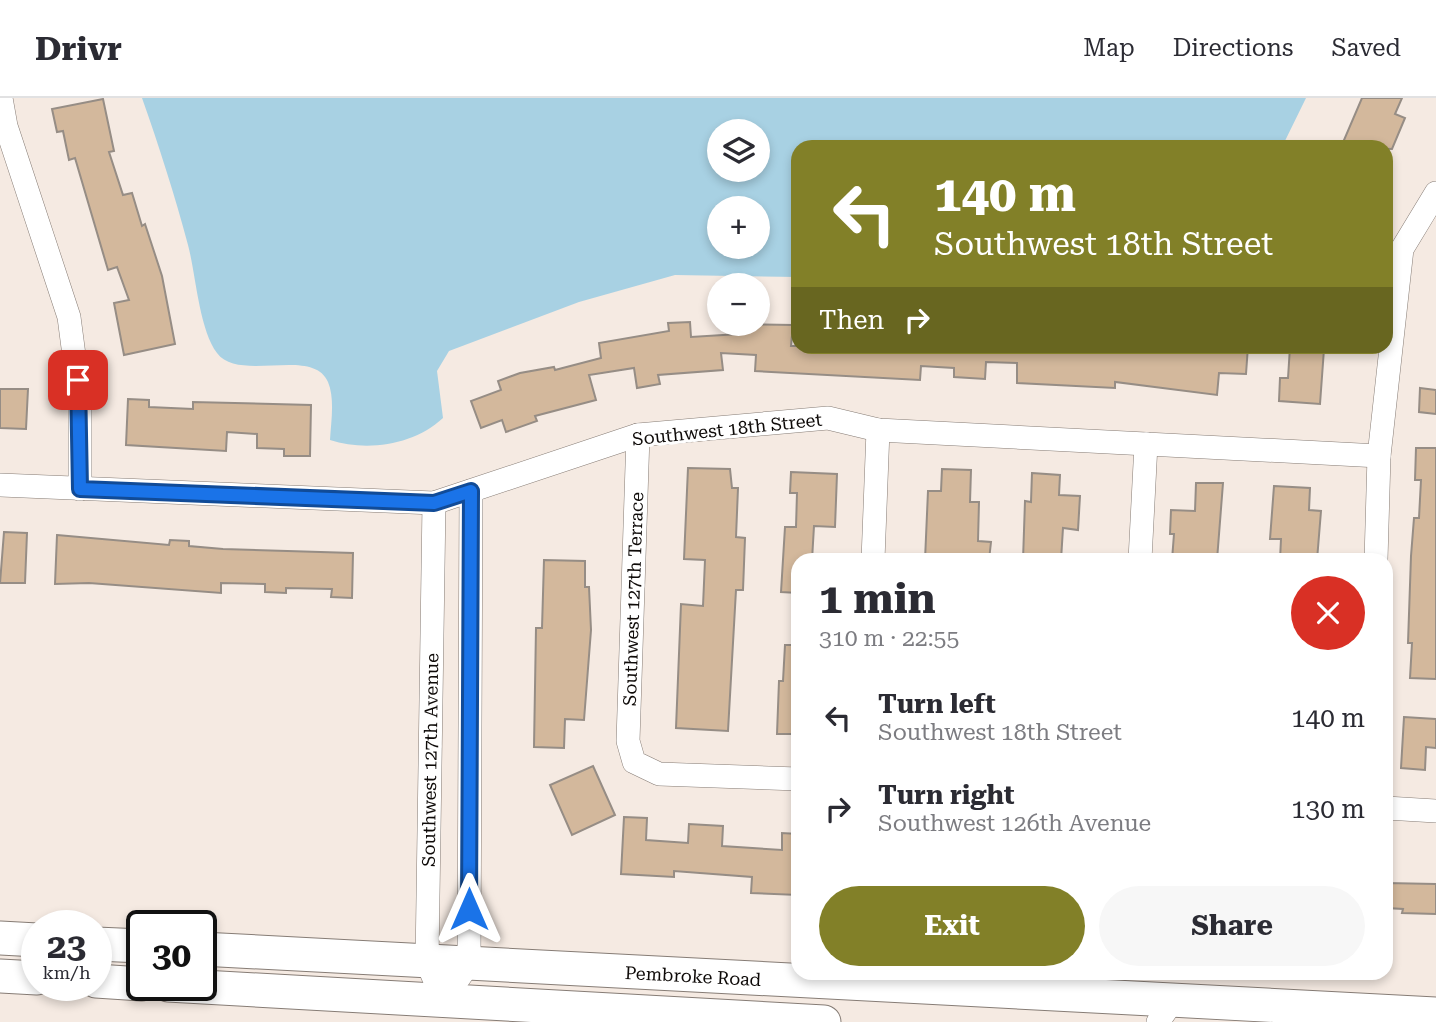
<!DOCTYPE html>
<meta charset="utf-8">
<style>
body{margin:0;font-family:"Roboto Serif",serif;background:#f7f7f7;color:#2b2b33;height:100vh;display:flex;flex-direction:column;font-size:26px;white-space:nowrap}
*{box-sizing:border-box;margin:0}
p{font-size:23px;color:#7c7c81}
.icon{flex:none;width:38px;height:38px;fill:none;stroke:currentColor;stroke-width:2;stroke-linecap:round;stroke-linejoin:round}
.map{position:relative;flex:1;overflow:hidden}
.drawer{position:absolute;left:791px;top:455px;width:602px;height:427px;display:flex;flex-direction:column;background:#fff;border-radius:21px;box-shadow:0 4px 10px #0003}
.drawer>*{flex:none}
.guide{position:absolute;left:791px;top:42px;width:602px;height:214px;border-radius:21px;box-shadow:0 4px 10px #0003;background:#828028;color:#fff;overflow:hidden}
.buttons{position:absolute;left:707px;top:21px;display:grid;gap:14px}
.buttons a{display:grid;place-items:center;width:63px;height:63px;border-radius:50%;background:#fff;box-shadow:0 4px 10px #0003;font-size:35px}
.speed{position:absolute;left:21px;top:812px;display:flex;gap:14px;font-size:35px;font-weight:700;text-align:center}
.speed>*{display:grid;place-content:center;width:91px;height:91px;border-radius:50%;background:#fff;box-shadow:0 4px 10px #0003;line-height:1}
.speed small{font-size:18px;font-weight:400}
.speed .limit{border:4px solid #111;border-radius:10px;background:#fff;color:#111}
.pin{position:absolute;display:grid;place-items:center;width:60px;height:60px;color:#fff;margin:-30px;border-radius:14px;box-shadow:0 4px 10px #0006}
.me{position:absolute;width:77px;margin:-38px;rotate:0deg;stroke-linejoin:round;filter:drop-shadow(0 0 5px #0008)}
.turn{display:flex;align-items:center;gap:24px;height:147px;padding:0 28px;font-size:32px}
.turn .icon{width:91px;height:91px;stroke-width:2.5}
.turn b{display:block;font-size:49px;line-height:60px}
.then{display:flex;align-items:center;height:66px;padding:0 28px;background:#0003;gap:14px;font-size:26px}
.round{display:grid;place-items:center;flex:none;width:74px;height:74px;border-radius:37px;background:#f7f7f7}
.headline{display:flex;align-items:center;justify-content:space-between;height:119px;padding:0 28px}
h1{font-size:42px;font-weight:700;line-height:52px}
.action{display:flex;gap:14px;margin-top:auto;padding:14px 28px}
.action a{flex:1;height:80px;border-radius:42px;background:#828028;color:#fff;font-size:28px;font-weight:700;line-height:80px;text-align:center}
.action a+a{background:#f7f7f7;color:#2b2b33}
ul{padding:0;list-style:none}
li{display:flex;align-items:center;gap:21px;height:91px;padding:0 28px}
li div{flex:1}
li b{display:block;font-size:26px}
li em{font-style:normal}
header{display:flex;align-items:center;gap:42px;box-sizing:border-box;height:98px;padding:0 35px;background:#fff;border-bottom:2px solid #e1e1e2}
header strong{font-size:33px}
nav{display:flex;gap:38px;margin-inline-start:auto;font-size:24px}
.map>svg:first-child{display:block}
.water{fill:#a8d1e3;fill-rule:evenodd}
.building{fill:#d3b89c;stroke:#968d85;stroke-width:2}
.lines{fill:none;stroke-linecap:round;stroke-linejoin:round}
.street-casing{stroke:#867c75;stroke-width:24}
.secondary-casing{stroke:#867c75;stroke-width:35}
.street{stroke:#fff;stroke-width:23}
.secondary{stroke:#fff;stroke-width:33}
.route-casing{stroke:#114b97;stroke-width:18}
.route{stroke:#1a73e8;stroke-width:12}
.labels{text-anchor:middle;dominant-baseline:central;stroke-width:6;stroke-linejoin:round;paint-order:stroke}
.street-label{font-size:18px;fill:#0e0a08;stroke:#fff}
</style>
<header>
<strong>Drivr</strong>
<nav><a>Map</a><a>Directions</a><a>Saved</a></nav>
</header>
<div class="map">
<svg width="1436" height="924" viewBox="0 0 1436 924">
<rect width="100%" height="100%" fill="#f5eae2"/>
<path class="water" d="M142,0h1164l-24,49h-484v130l-123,-2 -96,27 -130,49 -12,20 6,47c-29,27 -76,34 -113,22 1,-18 5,-41 -2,-58 -15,-36 -89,1 -111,-29 -18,-24 -21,-78 -29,-108 -13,-49 -29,-99 -46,-147zM719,33h39v39h-39zM719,110h39v39h-39z"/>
<g class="building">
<polygon points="1362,0 1402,0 1395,16 1405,20 1392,51 1341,49"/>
<polygon points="103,1 114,53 109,54 123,97 132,95 142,128 145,126 162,178 175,246 124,257 114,205 129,202 117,169 108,172 75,60 69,62 63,33 57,34 52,11"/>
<polygon points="690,224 691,239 739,236 740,226 793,227 791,248 1248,248 1246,276 1219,275 1217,297 1115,284 1115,290 1017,285 1017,265 986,264 985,281 954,279 954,270 921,268 920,282 755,273 756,257 721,255 723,272 658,277 660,286 637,290 634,270 589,277 596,302 535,318 537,323 506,334 502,322 481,330 471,303 501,292 498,283 520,275 554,269 555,272 601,260 599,245 669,233 668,225"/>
<polygon points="1290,249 1324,251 1320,306 1279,303 1280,280 1288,280"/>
<polygon points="1420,290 1436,292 1436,316 1419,314"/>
<polygon points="0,291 28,291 26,331 0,330"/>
<polygon points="128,301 149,302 149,309 193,311 193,304 311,307 310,358 284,358 284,351 257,350 257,336 227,334 226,353 126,347"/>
<polygon points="1416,350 1436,350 1436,581 1410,580 1412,545 1408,545 1411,458 1414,420 1419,420 1421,382 1415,382"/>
<polygon points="688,370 730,371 732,390 738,390 736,439 745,440 743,492 736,492 728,633 676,630 681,506 703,508 705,462 684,461"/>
<polygon points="942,371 971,372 970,404 979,404 978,443 991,444 989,462 925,462 928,393 941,393"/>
<polygon points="791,374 837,376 835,429 814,428 812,462 798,462 798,495 781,494 785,429 796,429 797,395 790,395"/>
<polygon points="1032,375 1060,377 1059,397 1080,398 1078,432 1063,430 1061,462 1023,462 1025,403 1031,404"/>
<polygon points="1196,385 1223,385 1217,462 1172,462 1174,436 1170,436 1171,412 1195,413"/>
<polygon points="1274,388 1310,390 1309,412 1321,413 1317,462 1280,462 1281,441 1270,441"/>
<polygon points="4,434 27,435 25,485 0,485"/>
<polygon points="57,437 169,447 170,442 189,443 189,448 223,451 353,455 352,500 331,499 332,491 286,490 286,495 265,494 265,486 221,485 221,495 89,485 55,486"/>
<polygon points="544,462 585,463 585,489 589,489 591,532 584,622 565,621 564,650 534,649 536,530 542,530"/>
<polygon points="785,547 798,547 798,636 777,636 779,583 783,583"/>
<polygon points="1404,619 1436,621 1436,650 1426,649 1425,672 1401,670"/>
<polygon points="593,668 615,717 572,737 550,687"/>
<polygon points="624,719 647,720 646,742 688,745 689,726 723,728 722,748 782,752 782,735 798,736 798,797 751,795 752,779 674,773 674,779 621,776"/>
<polygon points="1386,785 1436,786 1436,816 1402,815 1403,811 1386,810"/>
</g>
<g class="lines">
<defs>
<g id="street">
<polyline points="1,0 6,28 69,219 80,303 80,391"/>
<polyline points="638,337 628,643 634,664 659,676 798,681"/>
<polyline points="0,387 434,405 638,337 828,320 878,332 1379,358"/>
<polyline points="434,405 427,864 443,902"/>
<polyline points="873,462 878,332"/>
<polyline points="1140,462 1146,346"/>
<polyline points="1376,462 1379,358 1402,151 1436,95"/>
<polyline points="1386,710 1436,713"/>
<polyline points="443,902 469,866 471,393"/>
<polyline points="1158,924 1172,904"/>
</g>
<g id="secondary">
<polyline points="0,840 37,842"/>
<polyline points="96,846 142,848"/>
<polyline points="201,851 1436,916"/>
<polyline points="0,878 37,880"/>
<polyline points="96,883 142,886"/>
<polyline points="168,887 824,924"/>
</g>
</defs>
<use href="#street" class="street-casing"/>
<use href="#secondary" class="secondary-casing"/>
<use href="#street" class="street"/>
<use href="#secondary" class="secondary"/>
</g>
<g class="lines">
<defs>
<polyline id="route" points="78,282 80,391 434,405 471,393 469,811"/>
</defs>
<use href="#route" class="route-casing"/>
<use href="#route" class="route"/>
</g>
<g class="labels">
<g class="street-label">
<text transform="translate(727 331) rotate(-6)">Southwest 18th Street</text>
<text transform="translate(633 501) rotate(-88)">Southwest 127th Terrace</text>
<text transform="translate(430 662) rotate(-89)">Southwest 127th Avenue</text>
<text transform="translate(693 878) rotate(3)">Pembroke Road</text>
</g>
</g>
</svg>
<div class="buttons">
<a><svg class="icon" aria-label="layers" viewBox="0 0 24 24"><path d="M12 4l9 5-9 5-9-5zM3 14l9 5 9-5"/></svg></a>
<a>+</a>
<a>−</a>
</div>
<div class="speed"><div>23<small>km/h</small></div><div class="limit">30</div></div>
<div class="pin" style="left:78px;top:282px;background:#d93025"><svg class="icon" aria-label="arrive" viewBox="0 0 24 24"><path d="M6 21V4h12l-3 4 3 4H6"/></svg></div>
<svg class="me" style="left:469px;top:811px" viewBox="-20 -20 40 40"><path d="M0-17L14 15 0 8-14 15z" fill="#1a73e8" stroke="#fff" stroke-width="4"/></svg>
<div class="guide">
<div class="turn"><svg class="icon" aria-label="left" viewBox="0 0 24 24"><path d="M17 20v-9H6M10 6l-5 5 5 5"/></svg><div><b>140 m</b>Southwest 18th Street</div></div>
<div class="then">Then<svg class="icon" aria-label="right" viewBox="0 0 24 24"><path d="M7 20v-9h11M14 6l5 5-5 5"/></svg></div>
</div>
<section class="drawer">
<div class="headline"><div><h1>1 min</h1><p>310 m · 22:55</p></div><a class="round" style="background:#d93025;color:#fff"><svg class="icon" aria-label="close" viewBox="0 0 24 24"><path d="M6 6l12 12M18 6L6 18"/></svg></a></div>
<ul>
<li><svg class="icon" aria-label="left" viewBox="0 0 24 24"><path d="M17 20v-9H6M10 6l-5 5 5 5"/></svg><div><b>Turn left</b><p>Southwest 18th Street</p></div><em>140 m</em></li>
<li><svg class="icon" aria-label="right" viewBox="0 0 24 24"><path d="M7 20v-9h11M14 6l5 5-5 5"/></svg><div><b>Turn right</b><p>Southwest 126th Avenue</p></div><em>130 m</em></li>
</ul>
<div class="action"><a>Exit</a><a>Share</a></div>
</section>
</div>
